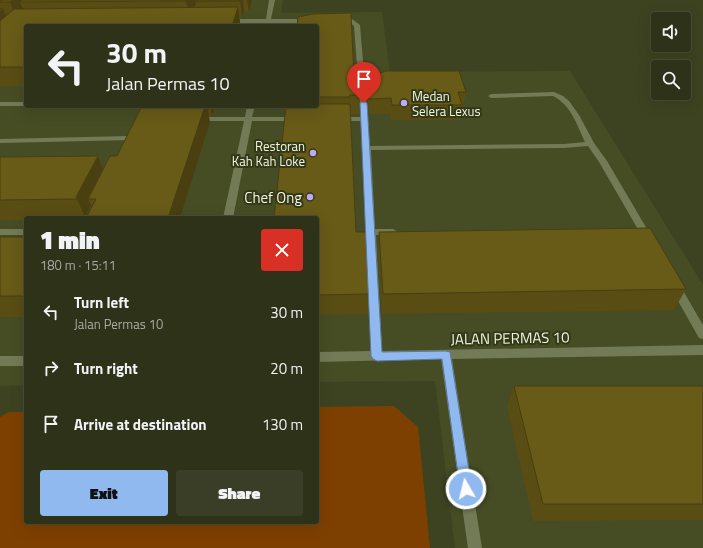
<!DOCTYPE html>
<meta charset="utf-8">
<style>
body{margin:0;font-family:"Titillium Web",sans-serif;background:#3a3e26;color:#f1f3f6;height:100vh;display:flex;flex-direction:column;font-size:15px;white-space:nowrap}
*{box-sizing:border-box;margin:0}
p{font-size:13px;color:#a7aaa2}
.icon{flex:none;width:22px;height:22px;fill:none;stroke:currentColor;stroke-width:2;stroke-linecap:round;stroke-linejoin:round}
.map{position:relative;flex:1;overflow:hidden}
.details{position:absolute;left:24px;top:216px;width:295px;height:308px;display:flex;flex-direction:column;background:#2e3219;border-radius:4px;box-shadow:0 4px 16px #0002,0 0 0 1px #494d38}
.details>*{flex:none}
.banner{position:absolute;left:24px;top:24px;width:295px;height:84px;border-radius:4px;box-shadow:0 4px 16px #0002,0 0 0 1px #494d38;background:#2e3219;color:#f1f3f6;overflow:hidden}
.fabs{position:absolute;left:651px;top:12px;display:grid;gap:8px}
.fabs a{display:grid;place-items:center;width:40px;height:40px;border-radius:4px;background:#2e3219;box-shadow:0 4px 16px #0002,0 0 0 1px #494d38;font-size:20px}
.pin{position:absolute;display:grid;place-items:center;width:34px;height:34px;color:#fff;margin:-41px -17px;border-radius:50% 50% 50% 0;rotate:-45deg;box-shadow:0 0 4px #0007}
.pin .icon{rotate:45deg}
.me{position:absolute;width:44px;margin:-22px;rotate:352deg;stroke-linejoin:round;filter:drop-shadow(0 0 3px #0008)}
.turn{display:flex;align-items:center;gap:14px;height:84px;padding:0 16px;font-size:18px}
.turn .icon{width:52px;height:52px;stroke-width:2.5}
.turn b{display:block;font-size:28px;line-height:34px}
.round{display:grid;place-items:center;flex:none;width:42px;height:42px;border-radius:4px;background:#3a3e26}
.summary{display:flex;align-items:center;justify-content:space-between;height:68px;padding:0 16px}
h1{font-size:24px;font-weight:800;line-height:30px}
.cta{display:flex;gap:8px;margin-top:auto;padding:8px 16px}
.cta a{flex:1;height:46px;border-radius:4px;background:#90b9f0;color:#111;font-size:16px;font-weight:800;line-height:46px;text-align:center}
.cta a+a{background:#3a3e26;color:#f1f3f6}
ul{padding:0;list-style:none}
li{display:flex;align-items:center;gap:12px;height:56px;padding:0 16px}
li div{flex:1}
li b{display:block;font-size:15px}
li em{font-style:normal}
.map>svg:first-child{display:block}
.built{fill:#464d24;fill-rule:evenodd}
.green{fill:#7e4000}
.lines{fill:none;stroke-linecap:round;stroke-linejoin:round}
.minor{fill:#737a56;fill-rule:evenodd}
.wall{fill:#594d14}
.shaded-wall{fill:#493f10}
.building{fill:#685a17;stroke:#493f10}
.route{fill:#90b9f0;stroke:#5e789c}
.poi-dot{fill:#bfa9f4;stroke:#333817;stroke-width:1.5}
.labels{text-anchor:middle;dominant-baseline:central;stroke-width:4;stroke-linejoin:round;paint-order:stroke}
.far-poi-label{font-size:13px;fill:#eff4e0;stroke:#333817;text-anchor:start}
.poi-label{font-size:15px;fill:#eff4e0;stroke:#333817;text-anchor:end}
.street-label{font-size:15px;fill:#eff4e0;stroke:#333817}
</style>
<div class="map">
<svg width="703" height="548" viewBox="0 0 703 548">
<rect width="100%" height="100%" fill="#3d4321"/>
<path class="built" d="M0,0h283l-2,13 101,-1 8,60 180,-1 133,214v263h-248l-20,-167 -118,1v-164h-291v167l-26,1zM26,26h291v80h-291z"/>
<polygon class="green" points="394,406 418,427 430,548 0,548 0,417 9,412 26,412 26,522 317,522 317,407"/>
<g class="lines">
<g class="minor">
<polygon points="269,0 275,0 271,19 310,19 313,21 310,23 270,23 270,26 264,26 265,23 228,23 225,21 228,19 266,19"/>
<path d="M338,18l14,1 8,6 10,121 194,-2 21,-2c-8,-17 -14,-37 -32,-46l-62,2 -3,-2 3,-2 63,-2 9,4 6,5 10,14 15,28 13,18 40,68 -2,2h-6l-40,-69 -11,-16 -24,2 -193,2 4,79h18l5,3 -5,3h-17l6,116 321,-6v10l-251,4 30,189h-14l-27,-189 -124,3v-10l54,-1 -10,-230h-24l-4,-2 4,-2h24l-7,-91 -5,-4 -13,-1 -1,-1z"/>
<rect x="0" y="102" width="26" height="4"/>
<polygon points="247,106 255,106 252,117 299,117 303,119 299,121 252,121 233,218 223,218 244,121 197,121 193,119 197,117 245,117"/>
<polygon points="129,136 132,136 132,140 0,143 0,139"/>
<rect x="0" y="229" width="26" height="6"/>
<polygon points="674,281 678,282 703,325 703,339 699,338 669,285 670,282"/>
<rect x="0" y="356" width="26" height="10"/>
</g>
</g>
<g class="wall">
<polygon points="0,0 252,0 249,11 244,11 242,18 240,18 240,26 26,26 26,86 0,86"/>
<polygon points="317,26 354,79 359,95 359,114 350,114 356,232 369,294 368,314 317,315"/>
<polygon points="367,78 466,92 463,107 462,107 460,120 391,120 390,114 369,114 367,93"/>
<polygon points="142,106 215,106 212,116 208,116 210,122 180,218 86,218 92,208 91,205 85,217 85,218 26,218 26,220 0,220 0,157 98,156 103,170 117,156"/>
<polygon points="379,232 686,289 674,310 382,314 378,252"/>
<rect x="0" y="237" width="26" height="80"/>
<polygon points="514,386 703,386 703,520 533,521 507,406"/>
</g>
<g class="shaded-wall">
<polygon points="12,0 35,0 20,2 24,11 16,18 10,2"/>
<polygon points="186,0 198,0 195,1 196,4 189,18 186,1"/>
<polygon points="240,0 243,0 244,11 242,18"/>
<polygon points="247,0 252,0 249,11"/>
<polygon points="238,7 240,24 240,26 232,26"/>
<polygon points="3,9 10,26 0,36 0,12"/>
<polygon points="205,106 207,106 210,122 180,218 168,218"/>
<polygon points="210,106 215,106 212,116"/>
<polygon points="98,156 105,176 88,199 91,205 85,217 76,197"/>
</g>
<g class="building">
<polygon points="0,0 12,0 10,2 0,2"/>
<polygon points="22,0 186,0 186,1 20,2"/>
<polygon points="196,0 240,0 240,1 195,1"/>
<polygon points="238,7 232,26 26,26 26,67 0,67 0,21 14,9"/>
<polygon points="0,9 3,9 0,12"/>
<polygon points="351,13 354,79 358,78 359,95 350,95 350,97 317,97 317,26 297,26 298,17 313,14"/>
<polygon points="386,71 459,71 466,92 458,92 462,105 392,105 391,98 369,99 367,78"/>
<polygon points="317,104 350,104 356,232 366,232 369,294 317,295 317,218 274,218 286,106 317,106"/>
<polygon points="142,106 205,106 168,218 86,218 96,199 88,199 110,156 117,156"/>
<polygon points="98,156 76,197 77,199 0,200 0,157"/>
<polygon points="650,228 686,289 383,294 379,232"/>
<rect x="0" y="237" width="26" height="59"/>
<polygon points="514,386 703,386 703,504 543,504"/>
</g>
<polygon class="route" points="364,101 367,103 382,352 446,351 450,352 472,489 470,493 466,495 462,493 460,489 442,359 377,361 373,359 371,356 360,103"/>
<g class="poi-dot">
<circle cx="404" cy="103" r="4"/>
<circle cx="313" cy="153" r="4"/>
<circle cx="310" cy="197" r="4"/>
</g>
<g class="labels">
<g class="far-poi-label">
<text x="412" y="96">Medan<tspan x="412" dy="15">Selera Lexus</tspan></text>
<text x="305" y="146" text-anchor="end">Restoran<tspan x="305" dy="15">Kah Kah Loke</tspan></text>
</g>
<g class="poi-label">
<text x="302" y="197">Chef Ong</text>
</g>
<g class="street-label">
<text transform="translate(510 338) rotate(-1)">JALAN PERMAS 10</text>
</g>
</g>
</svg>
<div class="fabs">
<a><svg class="icon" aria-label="sound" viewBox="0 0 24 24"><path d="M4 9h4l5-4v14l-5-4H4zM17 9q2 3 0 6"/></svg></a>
<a><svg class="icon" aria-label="search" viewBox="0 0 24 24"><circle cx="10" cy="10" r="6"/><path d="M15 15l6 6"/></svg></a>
</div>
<div class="pin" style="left:364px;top:103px;background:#d93025"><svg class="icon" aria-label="arrive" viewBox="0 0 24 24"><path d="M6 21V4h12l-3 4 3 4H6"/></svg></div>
<svg class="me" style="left:466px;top:489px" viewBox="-20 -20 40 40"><circle r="17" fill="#90b9f0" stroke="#fff" stroke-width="3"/><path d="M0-11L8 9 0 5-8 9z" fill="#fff"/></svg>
<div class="banner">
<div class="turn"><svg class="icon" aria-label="left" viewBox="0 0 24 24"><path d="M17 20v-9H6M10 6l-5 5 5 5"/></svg><div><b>30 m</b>Jalan Permas 10</div></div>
</div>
<section class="details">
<div class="summary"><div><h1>1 min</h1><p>180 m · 15:11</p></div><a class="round" style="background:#d93025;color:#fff"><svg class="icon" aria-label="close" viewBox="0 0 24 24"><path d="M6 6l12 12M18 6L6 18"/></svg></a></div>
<ul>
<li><svg class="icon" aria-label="left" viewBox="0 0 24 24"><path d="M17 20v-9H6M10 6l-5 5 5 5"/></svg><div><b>Turn left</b><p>Jalan Permas 10</p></div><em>30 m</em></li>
<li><svg class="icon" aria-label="right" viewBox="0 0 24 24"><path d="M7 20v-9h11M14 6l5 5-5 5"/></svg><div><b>Turn right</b></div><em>20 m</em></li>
<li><svg class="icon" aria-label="arrive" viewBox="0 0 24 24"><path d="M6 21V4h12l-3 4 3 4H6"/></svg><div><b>Arrive at destination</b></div><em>130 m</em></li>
</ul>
<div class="cta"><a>Exit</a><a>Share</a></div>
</section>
</div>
